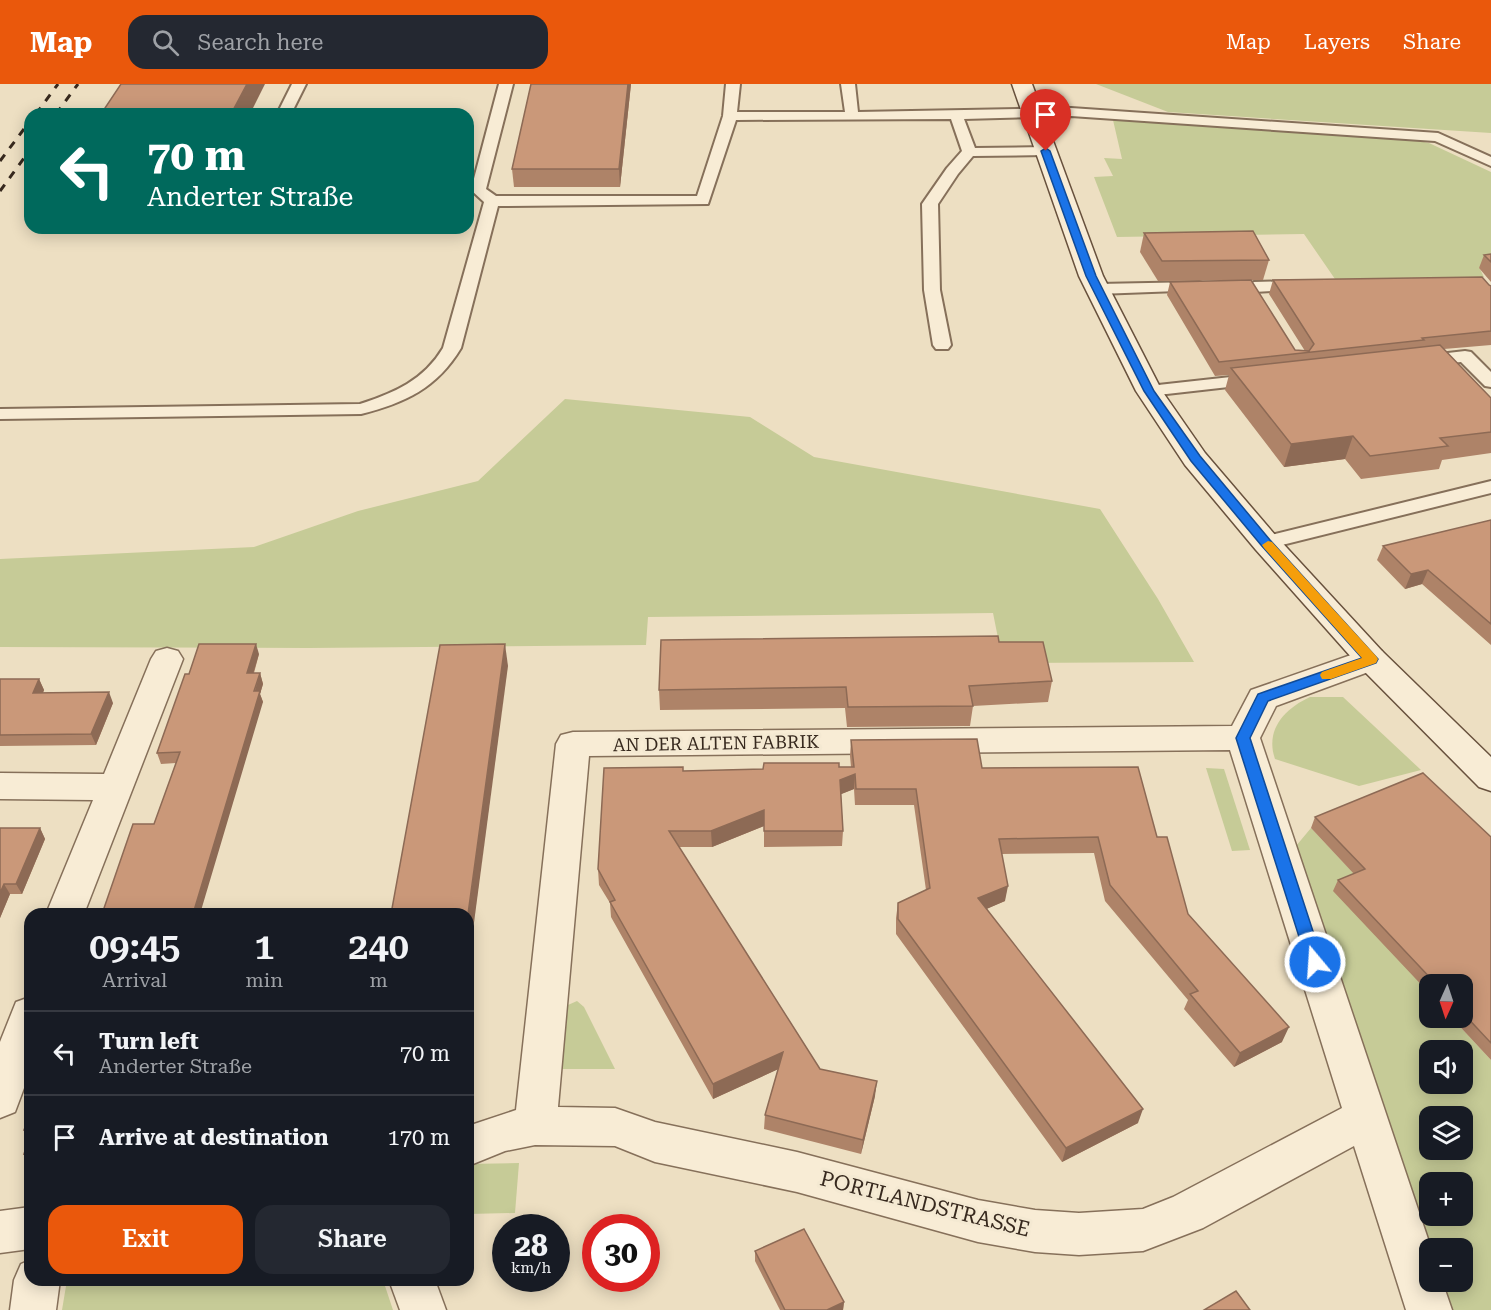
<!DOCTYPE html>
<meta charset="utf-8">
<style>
body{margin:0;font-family:"Roboto Serif",serif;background:#242831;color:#f1f3f6;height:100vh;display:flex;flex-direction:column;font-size:22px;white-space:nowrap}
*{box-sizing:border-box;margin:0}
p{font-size:20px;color:#9ea1a6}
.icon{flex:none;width:33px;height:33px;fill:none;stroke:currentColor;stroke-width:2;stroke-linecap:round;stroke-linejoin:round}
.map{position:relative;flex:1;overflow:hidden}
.panel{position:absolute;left:24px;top:824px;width:450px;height:378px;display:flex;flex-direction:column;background:#171b24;border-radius:18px;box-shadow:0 3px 15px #0003}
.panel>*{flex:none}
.banner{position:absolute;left:24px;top:24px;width:450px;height:126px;border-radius:18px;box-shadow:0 3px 15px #0003;background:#00695c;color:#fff;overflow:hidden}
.needle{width:39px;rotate:183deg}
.fabs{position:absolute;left:1419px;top:890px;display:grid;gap:12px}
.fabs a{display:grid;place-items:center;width:54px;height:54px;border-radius:12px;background:#171b24;box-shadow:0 3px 15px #0003;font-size:30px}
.speed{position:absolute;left:492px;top:1130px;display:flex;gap:12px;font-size:30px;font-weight:700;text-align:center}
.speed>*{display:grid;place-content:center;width:78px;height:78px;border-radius:50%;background:#171b24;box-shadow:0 3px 15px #0003;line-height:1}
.speed small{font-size:15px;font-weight:400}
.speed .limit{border:9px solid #d22;background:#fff;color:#111}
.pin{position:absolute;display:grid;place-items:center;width:51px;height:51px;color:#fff;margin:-62px -26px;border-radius:50% 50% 50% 0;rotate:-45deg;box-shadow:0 0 6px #0007}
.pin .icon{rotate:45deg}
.me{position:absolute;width:66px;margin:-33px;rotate:342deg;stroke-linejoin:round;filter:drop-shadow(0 0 4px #0008)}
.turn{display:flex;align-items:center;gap:21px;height:126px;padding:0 24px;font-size:27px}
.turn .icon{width:78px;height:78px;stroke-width:2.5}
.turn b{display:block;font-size:42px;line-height:51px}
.eta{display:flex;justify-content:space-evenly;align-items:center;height:102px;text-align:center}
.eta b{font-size:36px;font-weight:600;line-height:42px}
.cta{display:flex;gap:12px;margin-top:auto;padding:12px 24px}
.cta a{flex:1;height:69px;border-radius:18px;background:#ea580c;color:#fff;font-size:24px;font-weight:600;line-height:69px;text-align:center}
.cta a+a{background:#242831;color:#f1f3f6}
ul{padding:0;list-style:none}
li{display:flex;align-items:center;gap:18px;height:84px;padding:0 24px;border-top:2px solid #363941}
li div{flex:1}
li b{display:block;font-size:22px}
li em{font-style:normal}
header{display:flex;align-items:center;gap:36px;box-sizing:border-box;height:84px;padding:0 30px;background:#ea580c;color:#fff}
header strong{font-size:28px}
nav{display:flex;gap:33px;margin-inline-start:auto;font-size:21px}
.search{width:420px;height:54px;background:#242831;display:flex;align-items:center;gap:15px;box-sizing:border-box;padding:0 21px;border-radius:18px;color:#9ea1a6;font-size:22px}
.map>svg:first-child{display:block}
.green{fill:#c6cb97;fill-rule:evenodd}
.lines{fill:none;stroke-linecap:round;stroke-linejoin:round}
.lane-casing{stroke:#86705a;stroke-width:4}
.street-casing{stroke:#86705a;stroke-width:3}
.secondary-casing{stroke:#68513d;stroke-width:3}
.lane{fill:#f8ecd5;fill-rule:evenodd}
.street{fill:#f8ecd5;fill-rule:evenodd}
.secondary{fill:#f8ecd5;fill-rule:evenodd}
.rail{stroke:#37291e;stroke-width:3;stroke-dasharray:8 8;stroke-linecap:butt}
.wall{fill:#ae8368}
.shaded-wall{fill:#8d6a55}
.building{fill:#ca9879;stroke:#8d6a55;stroke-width:1.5}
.route{fill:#1a73e8;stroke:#114b97;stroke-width:1.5}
.slow{fill:#f59e0b}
.labels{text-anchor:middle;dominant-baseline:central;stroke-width:6;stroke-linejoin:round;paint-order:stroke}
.street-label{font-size:18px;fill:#37291e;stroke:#f4e9d2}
.near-street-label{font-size:21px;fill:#37291e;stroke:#f4e9d2}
</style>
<header>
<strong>Map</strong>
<div class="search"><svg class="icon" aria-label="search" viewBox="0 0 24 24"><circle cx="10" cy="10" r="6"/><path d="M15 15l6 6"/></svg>Search here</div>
<nav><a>Map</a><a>Layers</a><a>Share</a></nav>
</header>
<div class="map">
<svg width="1491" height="1226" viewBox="0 0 1491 1226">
<rect width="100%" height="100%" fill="#eddfc2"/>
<g class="green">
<polygon points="1096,0 1491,0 1491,49 1168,28"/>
<polygon points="1113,36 1419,57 1429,59 1491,88 1491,182 1479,183 1484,193 1335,195 1304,150 1117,153 1094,93 1113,92 1104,74 1122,75"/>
<polygon points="565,315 750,333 814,373 1100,425 1158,515 1194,578 1003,579 993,529 648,533 646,561 308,564 0,563 0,475 254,463 358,427 478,397"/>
<path d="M1310,613h33l78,73 -62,16 -84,-27c-10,-29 9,-50 35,-62z"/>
<polygon points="1206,684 1224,685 1250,766 1232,767"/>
<path d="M1311,744l49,52 69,114 1,23h21l40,43v250h-38l-11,-29h20v-33h-31l-140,-396zM1430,966h32v33h-32zM1430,1032h32v33h-32zM1430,1098h32v33h-32z"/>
<polygon points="577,917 584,923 615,985 562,985 568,921"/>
<polygon points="519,1079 515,1129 468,1130 468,1080"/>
<path d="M67,1196h52v4c88,-1 175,-5 264,-4l10,30h-331z"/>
</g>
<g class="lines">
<defs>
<g id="lane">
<polygon points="292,0 306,0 291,30 277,30"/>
<path d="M499,0h14l-27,105 10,7h201l26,-80 3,-32h14l-3,28h108l-4,-28h14l3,28 213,-4 367,25 53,24v9l-56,-25 -364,-25 -107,3 11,29 71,-1 7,4 -7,4 -73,1 -15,18 -20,30 2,86 11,55 -3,4h-12l-3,-4 -9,-55 -2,-86 25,-36 15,-17 -11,-32 -215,1 -28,84 -210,2 -37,142c-24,40 -56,55 -100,66l-361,5v-10l360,-5c34,-11 64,-24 83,-56l41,-146 -13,-12z"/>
<polygon points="1301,197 1307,199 1309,202 1307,205 1254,208 1246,203 1254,198"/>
<polygon points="1199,198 1205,200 1207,203 1205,206 1098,210 1090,205 1098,200"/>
<polygon points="1465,267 1471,268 1491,288 1491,303 1485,302 1461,278 1422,282 1416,281 1413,277 1416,273 1422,272"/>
<polygon points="1258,290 1264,291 1267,295 1264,299 1149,312 1143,311 1140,307 1143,303 1149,302"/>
<polygon points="1491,397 1491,409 1266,465 1259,464 1256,459 1259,454"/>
</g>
<g id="street">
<polygon points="167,564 178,567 183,575 84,830 46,830 93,716 0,715 0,689 104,690 151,575 156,567"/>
<path d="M1371,564l11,3 5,8 -5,8 -106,39 -16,32 171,510h-1v33h12l10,29h-46l-52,-164 -151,82 -60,23 -64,4 -44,-3 -57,-10 -181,-50 -142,-30 -40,-16 -80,-1 -30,6 -37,15v-40l48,-16 40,-366 5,-9 12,-3 659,-6 19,-36zM1230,666l112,358 -169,89 -30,12 -64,4 -44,-3 -57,-10 -181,-48 -142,-30 -40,-14 -57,-1 31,-351z"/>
<polygon points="30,913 30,988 15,1028 0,1034 0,958 16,918"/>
<polygon points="30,1123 30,1165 0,1169 0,1127"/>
<polygon points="30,1176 30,1196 60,1196 56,1226 10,1226 14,1196 21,1180"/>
<polygon points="389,1196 435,1196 446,1226 400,1226"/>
</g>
<polygon id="secondary" points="1012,0 1032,0 1103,192 1162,307 1205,369 1276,452 1382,567 1491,673 1491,707 1479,703 1360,583 1256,466 1185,381 1136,307 1079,192"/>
</defs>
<use href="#lane" class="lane-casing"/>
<use href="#street" class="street-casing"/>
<use href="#secondary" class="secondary-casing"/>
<use href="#lane" class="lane"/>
<use href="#street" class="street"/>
<use href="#secondary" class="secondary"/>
<g class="rail">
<polyline points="36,30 58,0"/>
<polyline points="56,30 78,0"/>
<polyline points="0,77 30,37"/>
<polyline points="0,107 30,66"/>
</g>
</g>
<g class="wall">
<polygon points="531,0 631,0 620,103 514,103 512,85"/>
<polygon points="1144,149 1269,176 1263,196 1158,197 1140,168"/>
<polygon points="1491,170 1491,198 1479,184 1484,171"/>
<polygon points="1273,196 1489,201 1491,202 1491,261 1444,265 1491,314 1491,369 1442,376 1439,385 1361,395 1345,375 1284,383 1225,306 1229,291 1215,292 1167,211 1170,198 1295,266 1305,267 1269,210"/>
<polygon points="1491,436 1491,561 1422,500 1405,505 1377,476 1383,462"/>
<polygon points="999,558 1052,597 1048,618 973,622 970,642 847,643 845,624 660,626 659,606"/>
<polygon points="259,570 254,589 260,589 263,600 260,610 263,618 154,740 176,679 161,680 157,669 189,590"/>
<polygon points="0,595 39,595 44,606 43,609 113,619 96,661 0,662"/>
<polygon points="851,656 982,684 1157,753 1188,830 1282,958 1234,983 1184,925 1188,916 1105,817 1094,769 1002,770 1005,817 986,825 1138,1039 1062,1078 896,850 896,834 898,819 926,806 914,721 855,721 854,705 841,710 843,747 842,762 764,763 764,742 712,763 679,763 820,985 875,1012 861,1070 764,1045 765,1031 778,985 713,1015 611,833 610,819 599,801 598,785 683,687 851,683 850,672"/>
<polygon points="1315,733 1491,753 1491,976 1451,933 1462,933 1462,900 1430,900 1430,910 1333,807 1338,796 1354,790 1311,744"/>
<polygon points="0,744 40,744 45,755 22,810 10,810 0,834"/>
<polygon points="30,1031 30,1079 24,1070 29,1053 24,1046"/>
<polygon points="755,1167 844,1218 843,1226 780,1226 755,1177"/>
</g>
<g class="shaded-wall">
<polygon points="247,0 265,0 250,30 231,30"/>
<polygon points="628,0 631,0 620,103 619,85"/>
<polygon points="1353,352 1345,375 1284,383 1291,360"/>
<polygon points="1428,486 1422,500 1405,505 1411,490"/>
<polygon points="256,560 259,570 250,600 247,589"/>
<polygon points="505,560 508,582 468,884 468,830"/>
<polygon points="260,589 263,600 260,610 263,618 200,830 193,830"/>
<polygon points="39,595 44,606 38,620 33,609"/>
<polygon points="109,608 113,619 96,661 91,650"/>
<polygon points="855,690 854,705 839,711 840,696"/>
<polygon points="764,726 764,742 712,763 711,747"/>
<polygon points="40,744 45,755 22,810 16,800"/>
<polygon points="4,800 10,810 0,834 0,809"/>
<polygon points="1008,802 1005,817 975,830 978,814"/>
<polygon points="1289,943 1282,958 1234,983 1240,969"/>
<polygon points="783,968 783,983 713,1015 713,1000"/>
<polygon points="877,997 875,1012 861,1070 863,1056"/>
<polygon points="1143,1025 1138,1039 1062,1078 1066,1064"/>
<polygon points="844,1218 843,1226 827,1226"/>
</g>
<g class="building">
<polygon points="121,0 247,0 231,30 101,30"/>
<polygon points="531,0 628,0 619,85 512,85"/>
<polygon points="1253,147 1269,176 1162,177 1144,149"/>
<polygon points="1491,170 1491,178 1484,171"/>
<polygon points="1482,193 1489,201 1491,202 1491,247 1422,254 1424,256 1219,278 1170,198 1251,196 1295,266 1309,267 1314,260 1273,196"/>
<polygon points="1440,261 1491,314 1491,348 1440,354 1448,362 1370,372 1353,352 1291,360 1231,284"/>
<polygon points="1491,436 1491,540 1428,486 1411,490 1383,462"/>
<polygon points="998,552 999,558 1043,558 1052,597 969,602 973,622 848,623 846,603 659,606 661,556"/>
<polygon points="199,560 256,560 247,589 260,589 254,607 260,607 193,830 102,830 133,740 154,740 180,668 157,669 185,590 189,590"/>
<polygon points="505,560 468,830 391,830 440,561"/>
<polygon points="0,595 39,595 33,609 109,608 91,650 0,651"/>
<polygon points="977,655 982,684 1138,683 1157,753 1167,753 1188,830 1289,943 1240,969 1190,910 1198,907 1110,801 1098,753 999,755 1008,802 978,814 1143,1025 1066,1064 898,835 898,819 930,804 916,705 856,705 855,690 840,696 843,747 764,747 764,726 711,747 669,747 820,985 877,997 863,1056 765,1031 783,968 713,1000 610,818 615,816 598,785 604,684 683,683 683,687 763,685 764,679 839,679 839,683 854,683 851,656"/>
<polygon points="1423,689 1491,753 1491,959 1462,928 1462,900 1436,900 1338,796 1365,785 1315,733"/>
<polygon points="0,744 40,744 16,800 4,800 0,809"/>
<polygon points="30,1031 30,1046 24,1046"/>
<polygon points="30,1051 30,1069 24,1070"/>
<polygon points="804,1145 844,1218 827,1226 785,1226 755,1167"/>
<polygon points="1236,1207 1250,1226 1204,1226"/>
</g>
<polygon class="route" points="1046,64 1050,67 1096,192 1154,307 1200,372 1270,456 1378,575 1376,579 1268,617 1250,654 1323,878 1321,882 1315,884 1309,882 1307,878 1236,654 1258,610 1362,574 1261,461 1191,377 1144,307 1086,192 1041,67"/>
<polygon class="slow" points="1268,457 1272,458 1376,572 1378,575 1376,579 1331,595 1322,595 1320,591 1322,588 1362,574 1264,464 1262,461"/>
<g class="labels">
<g class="street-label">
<text transform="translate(716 659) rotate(-1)">AN DER ALTEN FABRIK</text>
</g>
<g class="near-street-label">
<text transform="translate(925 1120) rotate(14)">PORTLANDSTRASSE</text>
</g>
</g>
</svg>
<div class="fabs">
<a><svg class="needle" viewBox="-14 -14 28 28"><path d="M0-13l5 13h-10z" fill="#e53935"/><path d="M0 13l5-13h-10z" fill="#9ea1a6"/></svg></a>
<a><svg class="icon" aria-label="sound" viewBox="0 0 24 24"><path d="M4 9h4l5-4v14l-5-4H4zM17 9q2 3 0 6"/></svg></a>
<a><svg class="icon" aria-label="layers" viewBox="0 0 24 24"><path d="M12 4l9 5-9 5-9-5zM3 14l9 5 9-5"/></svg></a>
<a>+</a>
<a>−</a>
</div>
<div class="speed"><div>28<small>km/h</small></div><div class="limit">30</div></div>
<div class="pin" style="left:1046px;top:67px;background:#d93025"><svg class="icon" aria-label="arrive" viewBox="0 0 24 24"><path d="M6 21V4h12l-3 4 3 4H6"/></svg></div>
<svg class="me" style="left:1315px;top:878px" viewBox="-20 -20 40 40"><circle r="17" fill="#1a73e8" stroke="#fff" stroke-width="3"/><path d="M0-11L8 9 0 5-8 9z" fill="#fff"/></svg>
<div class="banner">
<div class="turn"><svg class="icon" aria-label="left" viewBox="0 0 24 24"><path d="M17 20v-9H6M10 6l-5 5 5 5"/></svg><div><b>70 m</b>Anderter Straße</div></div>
</div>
<section class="panel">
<div class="eta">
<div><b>09:45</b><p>Arrival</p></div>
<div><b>1</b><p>min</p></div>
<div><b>240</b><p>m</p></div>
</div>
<ul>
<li><svg class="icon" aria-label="left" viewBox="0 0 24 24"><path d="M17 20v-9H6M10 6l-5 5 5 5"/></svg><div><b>Turn left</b><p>Anderter Straße</p></div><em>70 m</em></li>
<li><svg class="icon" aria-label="arrive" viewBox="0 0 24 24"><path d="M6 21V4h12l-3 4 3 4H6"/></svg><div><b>Arrive at destination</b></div><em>170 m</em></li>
</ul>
<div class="cta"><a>Exit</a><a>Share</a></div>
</section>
</div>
